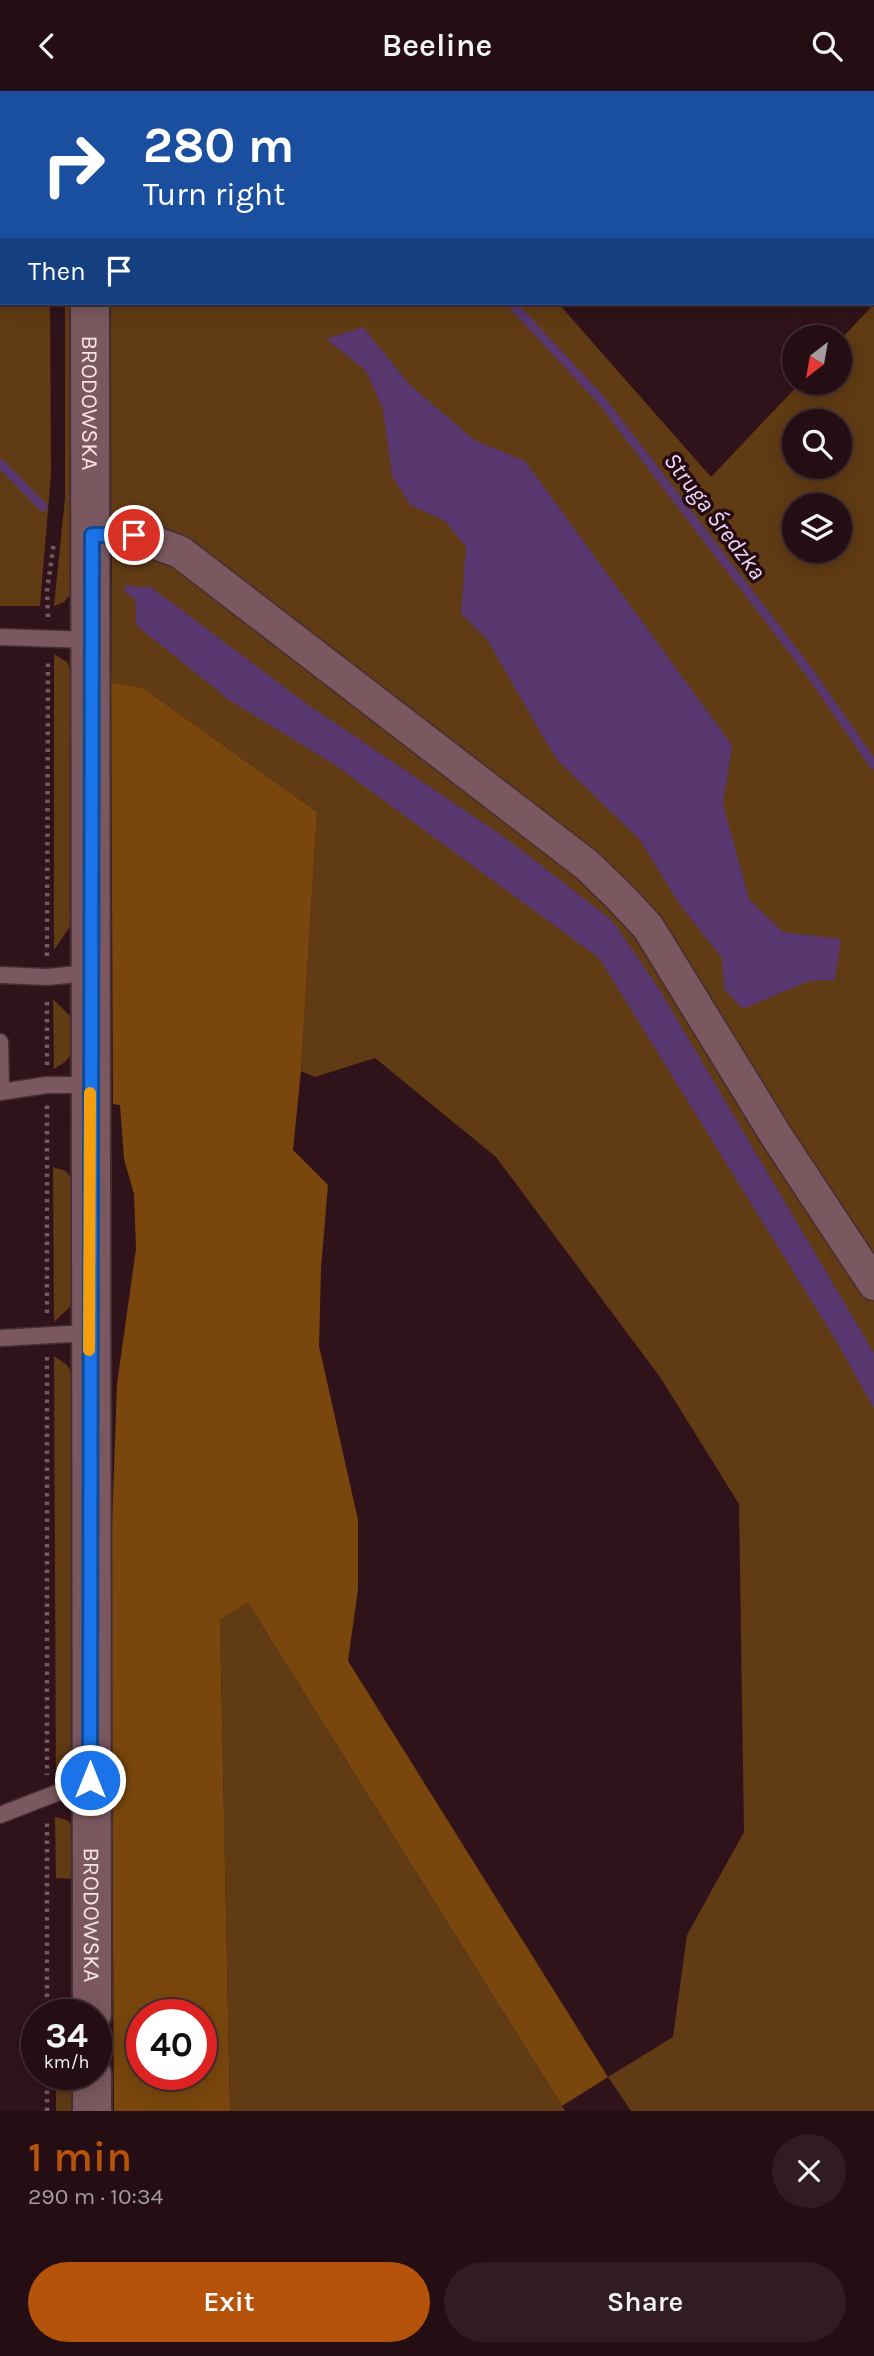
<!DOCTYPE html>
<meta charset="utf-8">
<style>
body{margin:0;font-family:Karla,sans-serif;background:#301c22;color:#f1f3f6;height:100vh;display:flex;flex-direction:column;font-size:26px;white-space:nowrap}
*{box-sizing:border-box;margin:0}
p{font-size:23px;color:#a39ca0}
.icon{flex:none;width:38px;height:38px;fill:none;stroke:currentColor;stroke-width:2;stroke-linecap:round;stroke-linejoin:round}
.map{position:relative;height:2020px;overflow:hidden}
.details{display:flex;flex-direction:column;background:#240e14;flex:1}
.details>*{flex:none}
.top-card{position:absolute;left:0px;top:0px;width:875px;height:214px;box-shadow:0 4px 18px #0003,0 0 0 2px #412e34;background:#1a4fa0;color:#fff;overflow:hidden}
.needle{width:46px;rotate:211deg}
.tools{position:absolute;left:782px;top:234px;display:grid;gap:14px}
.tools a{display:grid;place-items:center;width:70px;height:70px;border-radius:50%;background:#240e14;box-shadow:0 4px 18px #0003,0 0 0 2px #412e34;font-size:35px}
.speed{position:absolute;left:21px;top:1908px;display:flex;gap:14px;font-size:35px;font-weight:700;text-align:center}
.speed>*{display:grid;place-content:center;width:91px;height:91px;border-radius:50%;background:#240e14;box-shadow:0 4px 18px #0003,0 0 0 2px #412e34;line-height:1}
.speed small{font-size:18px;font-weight:400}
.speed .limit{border:10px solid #d22;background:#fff;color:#111}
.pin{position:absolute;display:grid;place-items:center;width:60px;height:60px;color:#fff;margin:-30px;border:4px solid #fff;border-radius:50%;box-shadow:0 2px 7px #0007}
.me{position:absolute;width:77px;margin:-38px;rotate:0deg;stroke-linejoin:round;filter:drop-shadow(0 0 5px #0008)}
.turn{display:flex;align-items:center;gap:24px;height:147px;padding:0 28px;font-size:32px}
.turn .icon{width:91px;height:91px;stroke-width:2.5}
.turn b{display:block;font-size:49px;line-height:60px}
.then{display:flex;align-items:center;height:66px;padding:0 28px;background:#0003;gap:14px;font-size:26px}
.round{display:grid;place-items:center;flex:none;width:74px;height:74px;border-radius:37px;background:#301c22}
.summary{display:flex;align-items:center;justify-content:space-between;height:119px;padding:0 28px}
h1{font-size:42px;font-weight:600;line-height:52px;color:#b45309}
.button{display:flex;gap:14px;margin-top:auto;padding:14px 28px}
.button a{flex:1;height:80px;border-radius:42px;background:#b45309;color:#fff;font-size:28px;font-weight:600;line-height:80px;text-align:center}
.button a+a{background:#301c22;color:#f1f3f6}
header{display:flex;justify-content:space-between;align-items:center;height:91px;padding:0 28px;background:#240e14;font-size:32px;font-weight:600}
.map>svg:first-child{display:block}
.green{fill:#603b14;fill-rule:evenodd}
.forest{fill:#79470d;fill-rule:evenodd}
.water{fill:#57376e}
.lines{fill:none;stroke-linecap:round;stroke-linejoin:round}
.stream{stroke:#57376e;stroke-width:9}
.lane-casing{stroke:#442e33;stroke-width:19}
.street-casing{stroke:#442e33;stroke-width:35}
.secondary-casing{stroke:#442e33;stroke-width:42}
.path{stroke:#74595f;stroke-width:4.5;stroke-dasharray:3.5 5;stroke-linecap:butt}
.lane{stroke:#7b585f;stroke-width:16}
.street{stroke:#7b585f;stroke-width:32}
.secondary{stroke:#7b585f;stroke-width:38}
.route-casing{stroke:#114b97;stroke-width:18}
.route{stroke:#1a73e8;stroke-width:12}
.slow{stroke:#f59e0b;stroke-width:12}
.labels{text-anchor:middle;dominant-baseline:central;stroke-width:7;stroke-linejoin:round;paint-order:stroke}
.street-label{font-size:23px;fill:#f8e3e6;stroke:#260a11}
.water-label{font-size:24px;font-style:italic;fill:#ebd9fb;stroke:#260a11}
</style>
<header><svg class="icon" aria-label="back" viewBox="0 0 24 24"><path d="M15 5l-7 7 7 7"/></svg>Beeline<svg class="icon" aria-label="search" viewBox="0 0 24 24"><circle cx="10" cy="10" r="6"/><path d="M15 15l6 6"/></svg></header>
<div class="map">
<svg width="874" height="2020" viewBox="0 0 874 2020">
<rect width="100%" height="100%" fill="#30131a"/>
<g class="green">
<polygon points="0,0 50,0 2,2 2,212 50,212 51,383 40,515 0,515"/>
<polygon points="110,0 673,0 671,2"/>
<polygon points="65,212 73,212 72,501 64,511 54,515 65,407"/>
<path d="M110,212h448l153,174 89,-94h40v-43l34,-36v961l-219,-342 -470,-381 -76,-20zM794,331h46v45h-46zM794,415h46v45h-46z"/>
<polygon points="127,455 151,461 242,521 621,818 874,1207 874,2020 631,2020 608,1986 673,1946 687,1844 744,1741 739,1413 660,1286 496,1066 375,967 315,986 301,980 317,721 143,597 111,591 112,460"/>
<polygon points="54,563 67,571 73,583 73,831 54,859"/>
<polygon points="53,908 72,927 73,961 65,971 54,978"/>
<polygon points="53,1076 66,1080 74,1091 73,1213 54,1231"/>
<polygon points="54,1265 67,1274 74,1286 75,1680 65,1692 56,1696"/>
<polygon points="248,1512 565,2020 230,2020 220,1529"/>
<polygon points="55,1726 67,1729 74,1737 74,1788 56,1787"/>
<polygon points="56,1998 76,1998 78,2020 56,2020"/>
</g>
<path class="forest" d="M111,591l32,6 174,124 -16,259 -8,79 35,35 -7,83 -2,78 39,174v69l-10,72 260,416 -46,29 -314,-503 -28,17 10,491h-116l-3,-554 6,-173 19,-135 -2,-55 -10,-35 -4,-54 -7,-1zM142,1923h59v60h-59z"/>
<g class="water">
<polygon points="363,236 409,293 474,349 525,370 732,654 723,713 749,808 783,841 841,848 835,889 809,890 743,918 724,898 722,867 680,814 639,748 556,668 488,550 461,523 466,456 445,430 410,414 392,385 383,318 366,280 326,248"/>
<polygon points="135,496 151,496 307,613 503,745 612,829 658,896 874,1262 874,1318 838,1253 599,867 335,674 229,609 136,534"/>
</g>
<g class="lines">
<g class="stream">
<polyline points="321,0 322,2"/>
<polyline points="511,212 602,310 807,578 874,674"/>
<polyline points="0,372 43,416"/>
<polyline points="129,498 144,510"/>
</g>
<defs>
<g id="lane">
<polyline points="709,2 711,0"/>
<polyline points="0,546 92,549"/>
<polyline points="0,884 47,886 90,882"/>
<polyline points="0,951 1,1001"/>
<polyline points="0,1001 47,994 90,994"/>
<polyline points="0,1247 89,1242"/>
<polyline points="0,1724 90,1689"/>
</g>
<polyline id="street" points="92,444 134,444 180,461 587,774 619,805 648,836 777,1046 874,1193"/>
<g id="secondary">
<polyline points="89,0 89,2"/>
<path id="s1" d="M90,212l2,1711"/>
<polyline points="92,1983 92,2020"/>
</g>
</defs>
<use href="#lane" class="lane-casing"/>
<use href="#street" class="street-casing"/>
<use href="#secondary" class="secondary-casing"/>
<g class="path">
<polyline points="48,526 47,500 54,451"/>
<polyline points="47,865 48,570"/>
<polyline points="47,974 47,906"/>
<polyline points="47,1222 47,1014"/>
<polyline points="47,1266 47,1684"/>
<polyline points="47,1923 47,1728"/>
<polyline points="47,2020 47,1983"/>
</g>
<use href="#lane" class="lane"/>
<use href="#street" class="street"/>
<use href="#secondary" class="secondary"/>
</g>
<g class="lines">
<defs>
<polyline id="route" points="90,1689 92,444 134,444"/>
</defs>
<use href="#route" class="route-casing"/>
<use href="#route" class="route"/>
<polyline class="slow" points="89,1259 90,1002"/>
</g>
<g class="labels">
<g class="street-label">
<text stroke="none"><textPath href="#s1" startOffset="100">BRODOWSKA</textPath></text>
<text stroke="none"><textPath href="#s1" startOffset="1612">BRODOWSKA</textPath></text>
</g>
<g class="water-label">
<text transform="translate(715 425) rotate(53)">Struga Średzka</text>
</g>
</g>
</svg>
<div class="tools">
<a><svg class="needle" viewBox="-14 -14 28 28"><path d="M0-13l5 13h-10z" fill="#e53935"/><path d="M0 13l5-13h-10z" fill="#a39ca0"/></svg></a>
<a><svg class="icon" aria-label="search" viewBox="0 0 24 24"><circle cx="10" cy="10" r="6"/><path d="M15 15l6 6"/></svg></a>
<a><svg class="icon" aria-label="layers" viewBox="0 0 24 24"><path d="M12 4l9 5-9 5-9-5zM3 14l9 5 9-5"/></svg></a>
</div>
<div class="speed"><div>34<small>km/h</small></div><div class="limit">40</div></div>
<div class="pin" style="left:134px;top:444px;background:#d93025"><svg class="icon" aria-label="arrive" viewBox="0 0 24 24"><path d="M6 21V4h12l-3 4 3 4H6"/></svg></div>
<svg class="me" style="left:90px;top:1689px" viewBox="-20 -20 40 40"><circle r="17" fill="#1a73e8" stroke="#fff" stroke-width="3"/><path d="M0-11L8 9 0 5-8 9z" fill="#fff"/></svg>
<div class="top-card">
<div class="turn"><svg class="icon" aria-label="right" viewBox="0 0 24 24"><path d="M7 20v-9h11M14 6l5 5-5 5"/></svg><div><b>280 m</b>Turn right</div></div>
<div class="then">Then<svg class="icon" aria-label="arrive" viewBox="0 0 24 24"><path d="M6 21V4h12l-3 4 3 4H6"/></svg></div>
</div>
</div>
<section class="details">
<div class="summary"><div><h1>1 min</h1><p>290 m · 10:34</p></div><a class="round"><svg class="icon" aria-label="close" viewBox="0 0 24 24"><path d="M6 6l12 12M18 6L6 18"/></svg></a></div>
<div class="button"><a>Exit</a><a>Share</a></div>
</section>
